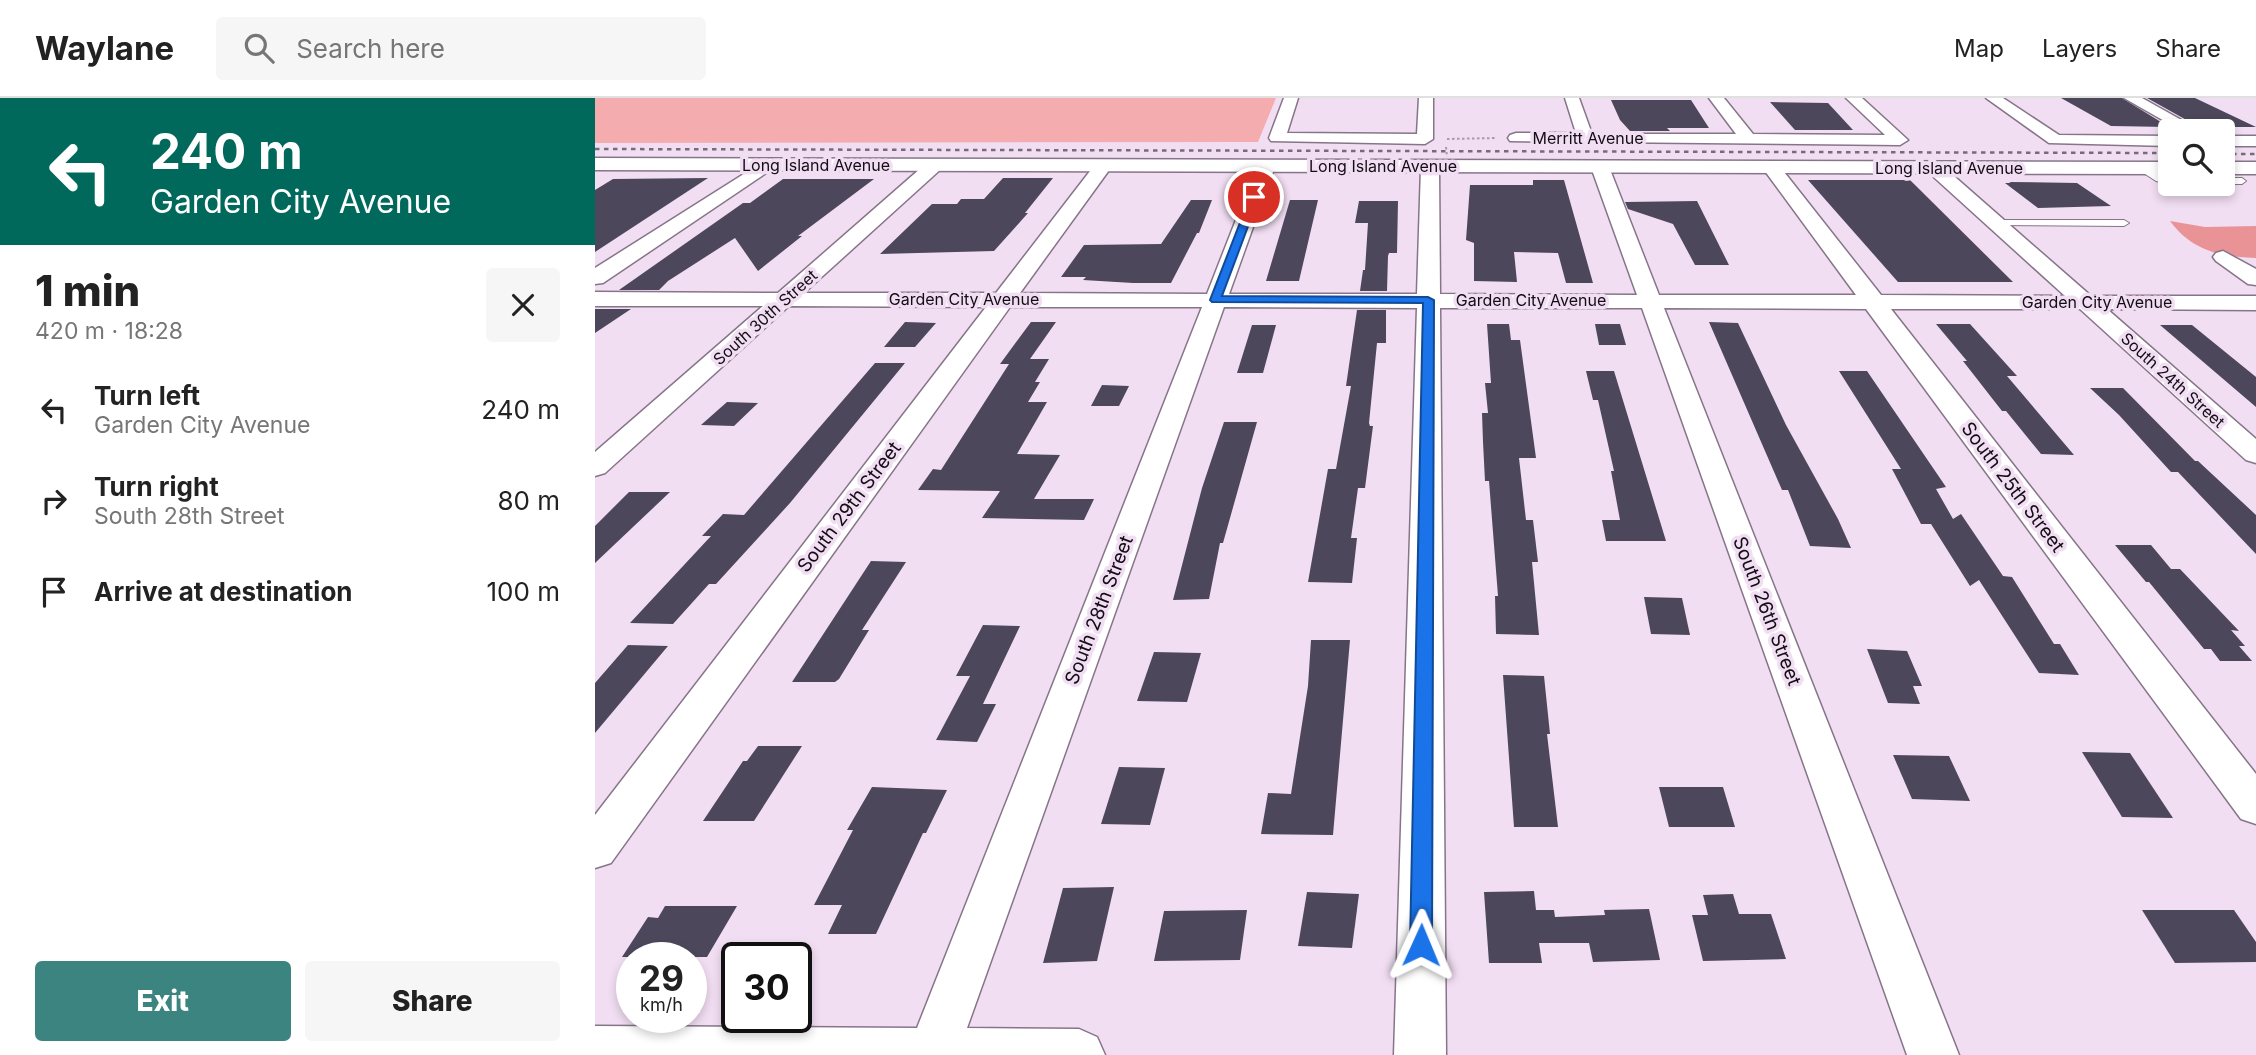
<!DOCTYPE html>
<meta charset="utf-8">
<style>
body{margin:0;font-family:Inter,sans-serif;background:#f6f6f6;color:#222;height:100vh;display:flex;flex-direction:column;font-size:26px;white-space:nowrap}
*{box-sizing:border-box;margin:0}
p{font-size:23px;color:#767676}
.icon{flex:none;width:38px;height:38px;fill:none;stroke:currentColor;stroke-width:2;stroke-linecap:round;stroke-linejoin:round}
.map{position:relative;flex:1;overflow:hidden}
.details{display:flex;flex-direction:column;background:#fff;width:595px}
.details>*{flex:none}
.guide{background:#00695c;color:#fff;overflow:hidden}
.buttons{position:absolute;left:1563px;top:21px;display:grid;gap:14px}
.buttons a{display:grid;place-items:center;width:77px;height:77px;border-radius:7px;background:#fff;box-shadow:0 4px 10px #0003;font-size:35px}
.speed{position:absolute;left:21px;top:844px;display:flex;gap:14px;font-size:35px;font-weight:700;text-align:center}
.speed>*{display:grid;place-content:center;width:91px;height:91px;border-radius:50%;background:#fff;box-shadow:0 4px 10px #0003;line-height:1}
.speed small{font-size:18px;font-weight:400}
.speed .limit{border:4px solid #111;border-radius:10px;background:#fff;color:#111}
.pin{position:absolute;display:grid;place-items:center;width:60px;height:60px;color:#fff;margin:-30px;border:4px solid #fff;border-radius:50%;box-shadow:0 2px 7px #0007}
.me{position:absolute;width:77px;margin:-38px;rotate:1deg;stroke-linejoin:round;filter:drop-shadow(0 0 5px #0008)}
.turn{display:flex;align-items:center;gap:24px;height:147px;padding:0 35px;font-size:32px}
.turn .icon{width:91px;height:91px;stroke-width:2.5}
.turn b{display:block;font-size:49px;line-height:60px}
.round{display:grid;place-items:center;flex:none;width:74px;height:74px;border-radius:7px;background:#f6f6f6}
.overview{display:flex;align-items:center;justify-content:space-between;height:119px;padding:0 35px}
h1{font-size:42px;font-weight:800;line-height:52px}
.action{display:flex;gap:14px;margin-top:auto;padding:14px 35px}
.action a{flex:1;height:80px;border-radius:7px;background:#3c8480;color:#fff;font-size:28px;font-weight:800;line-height:80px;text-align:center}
.action a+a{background:#f6f6f6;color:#222}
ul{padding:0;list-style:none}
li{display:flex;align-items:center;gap:21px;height:91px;padding:0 35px}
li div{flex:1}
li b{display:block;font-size:26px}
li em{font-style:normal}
header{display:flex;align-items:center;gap:42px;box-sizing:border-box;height:98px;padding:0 35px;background:#fff;border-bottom:2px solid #e0e0e0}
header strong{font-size:33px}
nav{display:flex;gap:38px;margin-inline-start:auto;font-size:24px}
.search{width:490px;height:63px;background:#f6f6f6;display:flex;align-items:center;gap:18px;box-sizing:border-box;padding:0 24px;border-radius:7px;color:#767676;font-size:26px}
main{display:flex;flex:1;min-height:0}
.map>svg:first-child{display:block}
.green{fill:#f5acaf}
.forest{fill:#e99397}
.building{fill:#4d475c}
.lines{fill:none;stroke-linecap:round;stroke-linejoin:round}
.service-casing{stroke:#867588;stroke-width:2}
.minor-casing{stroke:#867588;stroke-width:3}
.tertiary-casing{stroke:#867588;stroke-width:3}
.path{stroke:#a899a9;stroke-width:2;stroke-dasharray:2.5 2.5;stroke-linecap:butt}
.service{fill:#fff;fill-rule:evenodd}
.minor{fill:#fff;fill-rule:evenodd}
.tertiary{fill:#fff;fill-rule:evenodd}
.rail{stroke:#776b78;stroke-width:2.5;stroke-dasharray:4.5 4.5;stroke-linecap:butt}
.path-bridge{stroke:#a899a9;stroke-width:2;stroke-dasharray:2.5 2.5;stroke-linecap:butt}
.route{fill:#1a73e8;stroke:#114b97;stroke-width:2}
.labels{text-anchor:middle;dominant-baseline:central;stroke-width:7;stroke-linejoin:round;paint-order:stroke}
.far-street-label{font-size:16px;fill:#130d14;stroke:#f2def3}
.street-label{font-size:19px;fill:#130d14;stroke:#f2def3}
</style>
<header>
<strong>Waylane</strong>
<div class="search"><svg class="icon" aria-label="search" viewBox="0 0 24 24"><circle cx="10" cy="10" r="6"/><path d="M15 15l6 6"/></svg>Search here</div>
<nav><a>Map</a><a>Layers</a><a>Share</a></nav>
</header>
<main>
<section class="details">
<div class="guide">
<div class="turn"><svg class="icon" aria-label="left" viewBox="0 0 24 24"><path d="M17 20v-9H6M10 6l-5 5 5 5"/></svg><div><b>240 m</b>Garden City Avenue</div></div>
</div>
<div class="overview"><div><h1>1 min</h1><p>420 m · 18:28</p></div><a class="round"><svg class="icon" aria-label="close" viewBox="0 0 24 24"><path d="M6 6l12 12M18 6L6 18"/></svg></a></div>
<ul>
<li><svg class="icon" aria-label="left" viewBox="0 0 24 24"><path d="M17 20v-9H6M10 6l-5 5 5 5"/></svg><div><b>Turn left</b><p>Garden City Avenue</p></div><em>240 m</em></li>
<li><svg class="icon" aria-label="right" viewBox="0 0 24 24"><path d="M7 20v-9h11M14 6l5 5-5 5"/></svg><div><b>Turn right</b><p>South 28th Street</p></div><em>80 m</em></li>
<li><svg class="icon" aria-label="arrive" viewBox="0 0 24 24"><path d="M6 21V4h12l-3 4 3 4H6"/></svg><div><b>Arrive at destination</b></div><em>100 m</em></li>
</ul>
<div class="action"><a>Exit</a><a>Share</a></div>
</section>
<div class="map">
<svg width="1661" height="957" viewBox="0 0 1661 957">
<rect width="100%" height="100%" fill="#f2def3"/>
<polygon class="green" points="0,0 681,0 663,44 0,45"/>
<path class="forest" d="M1575,123l35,6 51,-1v32c-35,-1 -64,-7 -86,-37z"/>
<g class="building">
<polygon points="1466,0 1527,0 1574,29 1516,28"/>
<polygon points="1552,0 1600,0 1661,29 1604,29"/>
<polygon points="1016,2 1096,2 1114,30 1072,30 1075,33 1035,33 1025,22"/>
<polygon points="1175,4 1233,5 1258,32 1200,32"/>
<polygon points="113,80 0,154 0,92 18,81"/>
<polygon points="408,80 458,80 430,115 433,115 399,153 285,156 337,106 362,106 366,101 389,101"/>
<polygon points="188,81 279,81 203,138 207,138 163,173 140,140 73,183 64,192 24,192 148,105 155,105"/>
<polygon points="938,82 969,82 998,185 971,185 963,155 919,154 922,184 879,183 879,145 871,142 875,87 938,87"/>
<polygon points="1213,82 1315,82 1418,184 1303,184"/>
<polygon points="1414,84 1482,85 1516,108 1443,110 1410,85 1416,85"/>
<polygon points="596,102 617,102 604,135 602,135 576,185 538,185 488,182 491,179 466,179 489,147 566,146"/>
<polygon points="695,102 723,102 704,183 671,183"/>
<polygon points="764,103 803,103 802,155 794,155 793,158 792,193 765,193 768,172 770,172 773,125 760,125"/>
<polygon points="1102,103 1134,167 1100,167 1078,126 1033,111 1030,104"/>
<polygon points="0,211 36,211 0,235"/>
<polygon points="762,212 791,212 791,245 782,245 774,325 775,328 778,328 770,390 763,390 756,440 762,440 757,485 713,484 733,371 741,371 756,288 751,288"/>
<polygon points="310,224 341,225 320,249 289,249"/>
<polygon points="436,224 461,224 435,261 454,261 440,284 445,284 433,304 452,304 422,356 465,357 439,401 499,401 489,422 387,420 405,393 323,392 338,371 346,372 414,266 405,266"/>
<polygon points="1114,224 1143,225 1191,327 1243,421 1256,450 1215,448 1193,392 1187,392"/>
<polygon points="892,226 914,226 916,242 925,242 941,360 924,360 931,422 938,422 943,464 937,464 944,537 901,536 900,498 903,498 894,383 890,383 888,344 887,315 893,315 890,285 896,285"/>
<polygon points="1000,226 1025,226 1031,247 1004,247"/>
<polygon points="1341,226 1375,226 1422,278 1412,278 1479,357 1446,356 1411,313 1407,313 1368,263 1372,263"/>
<polygon points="657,227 681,227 668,275 642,275"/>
<polygon points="1565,227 1597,227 1661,279 1661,309"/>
<polygon points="280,265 310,265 195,405 121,486 114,486 78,526 35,525 116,438 107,438 128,416 149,417"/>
<polygon points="991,273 1019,273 1071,443 1011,443 1007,422 1025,422 1016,373 1019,373 1003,302 998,302"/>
<polygon points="1244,273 1272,273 1351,389 1341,391 1358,421 1366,416 1408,478 1417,479 1459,546 1465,546 1484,577 1444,575 1384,482 1375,488 1336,426 1326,426 1297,371 1306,371"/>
<polygon points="507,287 534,288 524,308 496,308"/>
<polygon points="1495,290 1528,290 1600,363 1603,363 1661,417 1661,456 1583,374 1576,374 1524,317"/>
<polygon points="132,304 163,305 139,328 106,327"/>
<polygon points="629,324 662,324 628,445 625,445 614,501 578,502 607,390"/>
<polygon points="34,394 75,394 0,465 0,428"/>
<polygon points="1520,447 1556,447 1576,471 1585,471 1644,533 1636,532 1650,548 1644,548 1657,563 1625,563 1616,551 1609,551 1554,484 1551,484"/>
<polygon points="276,463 311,464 267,532 274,532 244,581 240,584 197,584"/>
<polygon points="1049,499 1087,500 1095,537 1056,536"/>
<polygon points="388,527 425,528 388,606 401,606 382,644 341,642 375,578 361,578"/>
<polygon points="716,542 755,542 738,737 666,736 673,695 696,696 713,588"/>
<polygon points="33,547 73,548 0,635 0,585"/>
<polygon points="1272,551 1312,553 1327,588 1318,588 1325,606 1293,605"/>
<polygon points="559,554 606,555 592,604 542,603"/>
<polygon points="908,577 949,578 955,636 952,636 963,729 919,729"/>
<polygon points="163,648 207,648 159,723 108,723 148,663 152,663"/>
<polygon points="1487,654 1535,655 1578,720 1527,719"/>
<polygon points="1298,657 1354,658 1375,703 1317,701"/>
<polygon points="524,669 570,670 555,727 506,726"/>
<polygon points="277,689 352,692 331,735 328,735 281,836 233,836 247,807 219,807 258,732 252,732"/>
<polygon points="1064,689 1128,689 1140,729 1074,729"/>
<polygon points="519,789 502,863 448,865 468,790"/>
<polygon points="939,793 941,812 959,812 960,819 1010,817 1009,812 1054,811 1065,862 998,864 994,845 944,845 947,865 894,865 889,794"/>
<polygon points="712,794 764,796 757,850 703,848"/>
<polygon points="1138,796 1144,816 1176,816 1191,861 1108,863 1097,817 1113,817 1108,797"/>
<polygon points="70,808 142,808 112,859 27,859 53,819 63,820"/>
<polygon points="652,812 645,862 559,863 569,813"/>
<polygon points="1547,812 1639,812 1661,844 1661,864 1580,865"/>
</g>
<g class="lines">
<defs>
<g id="service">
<path d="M1544,68c11,0 20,10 31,12v6l-14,-3 -17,-11z"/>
<polygon points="1628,80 1647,80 1651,83 1647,86 1628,86"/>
<polygon points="1401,122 1529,122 1534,125 1529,128 1398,127 1398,123"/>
</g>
<g id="minor">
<polygon points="689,0 703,0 692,35 822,36 824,0 838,0 838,41 830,46 676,43 674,40"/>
<polygon points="970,0 984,0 997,36 1141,36 1114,0 1129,0 1158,36 1290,37 1251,0 1267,0 1313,42 1305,47 915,43 913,40 915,37 921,35 981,35"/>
<polygon points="1391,0 1408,0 1464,37 1575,38 1575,48 1454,45"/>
<polygon points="1529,0 1547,0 1606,33 1587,33"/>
<rect x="1628" y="38" width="33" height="10"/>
<polygon points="171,62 180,67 177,71 8,185 0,186 0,170"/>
<polygon points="340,62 346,63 349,67 346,71 209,195 401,195 502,64 508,63 517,68 425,195 612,196 662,68 671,63 680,68 634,196 822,196 826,69 835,64 844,69 845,196 1042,197 996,69 1005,64 1014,69 1064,197 1261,197 1167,69 1176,64 1182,65 1286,197 1470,198 1332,73 1329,69 1338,64 1344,65 1496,198 1661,198 1661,212 1512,211 1661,341 1661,365 1651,362 1485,211 1296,211 1661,676 1661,726 1646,721 1271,211 1069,210 1364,957 1312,957 1047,210 845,210 851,957 799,957 822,210 629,209 372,930 484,931 502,939 510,957 0,957 0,928 322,930 607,209 415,209 16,765 0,770 0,717 391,209 194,208 10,375 0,378 0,354 168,208 0,208 0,194 183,195 334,63"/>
<polygon points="1628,153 1661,171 1661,187 1653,186 1621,163 1618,159 1621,155"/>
</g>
<g id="tertiary">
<polygon points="0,60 1575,64 1575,76 0,72"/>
<rect x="1628" y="64" width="33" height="12"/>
</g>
</defs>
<use href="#service" class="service-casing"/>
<use href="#minor" class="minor-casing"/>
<use href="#tertiary" class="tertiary-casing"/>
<polyline class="path" points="852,41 902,40"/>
<use href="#service" class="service"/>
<use href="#minor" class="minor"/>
<use href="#tertiary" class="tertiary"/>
<g class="rail">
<polyline points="0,51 1575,55"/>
<polyline points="1628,56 1661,56"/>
</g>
<polyline class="path-bridge" points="851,49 852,59"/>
</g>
<polygon class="route" points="659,96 664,99 627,198 833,199 839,202 837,847 834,855 826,858 818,855 815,847 828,205 617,204 615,202 655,99"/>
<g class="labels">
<g class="far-street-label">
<text x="993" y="40">Merritt Avenue</text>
<text x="221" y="67">Long Island Avenue</text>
<text x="788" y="68">Long Island Avenue</text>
<text x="1354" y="70">Long Island Avenue</text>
<text x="369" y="201">Garden City Avenue</text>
<text x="936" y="202">Garden City Avenue</text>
<text x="1502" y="204">Garden City Avenue</text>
<text transform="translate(170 219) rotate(-42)">South 30th Street</text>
<text transform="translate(1578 282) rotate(42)">South 24th Street</text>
</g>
<g class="street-label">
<text transform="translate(1418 389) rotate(53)">South 25th Street</text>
<text transform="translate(254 409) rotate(-53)">South 29th Street</text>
<text transform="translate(504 512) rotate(-69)">South 28th Street</text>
<text transform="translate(1172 513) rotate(69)">South 26th Street</text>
</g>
</g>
</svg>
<div class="buttons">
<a><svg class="icon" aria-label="search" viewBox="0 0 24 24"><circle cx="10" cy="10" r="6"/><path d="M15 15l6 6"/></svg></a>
</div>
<div class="speed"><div>29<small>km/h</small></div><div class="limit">30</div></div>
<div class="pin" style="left:659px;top:99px;background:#d93025"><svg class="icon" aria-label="arrive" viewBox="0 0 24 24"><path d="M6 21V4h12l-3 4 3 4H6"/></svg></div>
<svg class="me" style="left:826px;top:847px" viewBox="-20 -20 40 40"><path d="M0-17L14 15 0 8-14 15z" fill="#1a73e8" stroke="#fff" stroke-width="4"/></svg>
</div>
</main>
